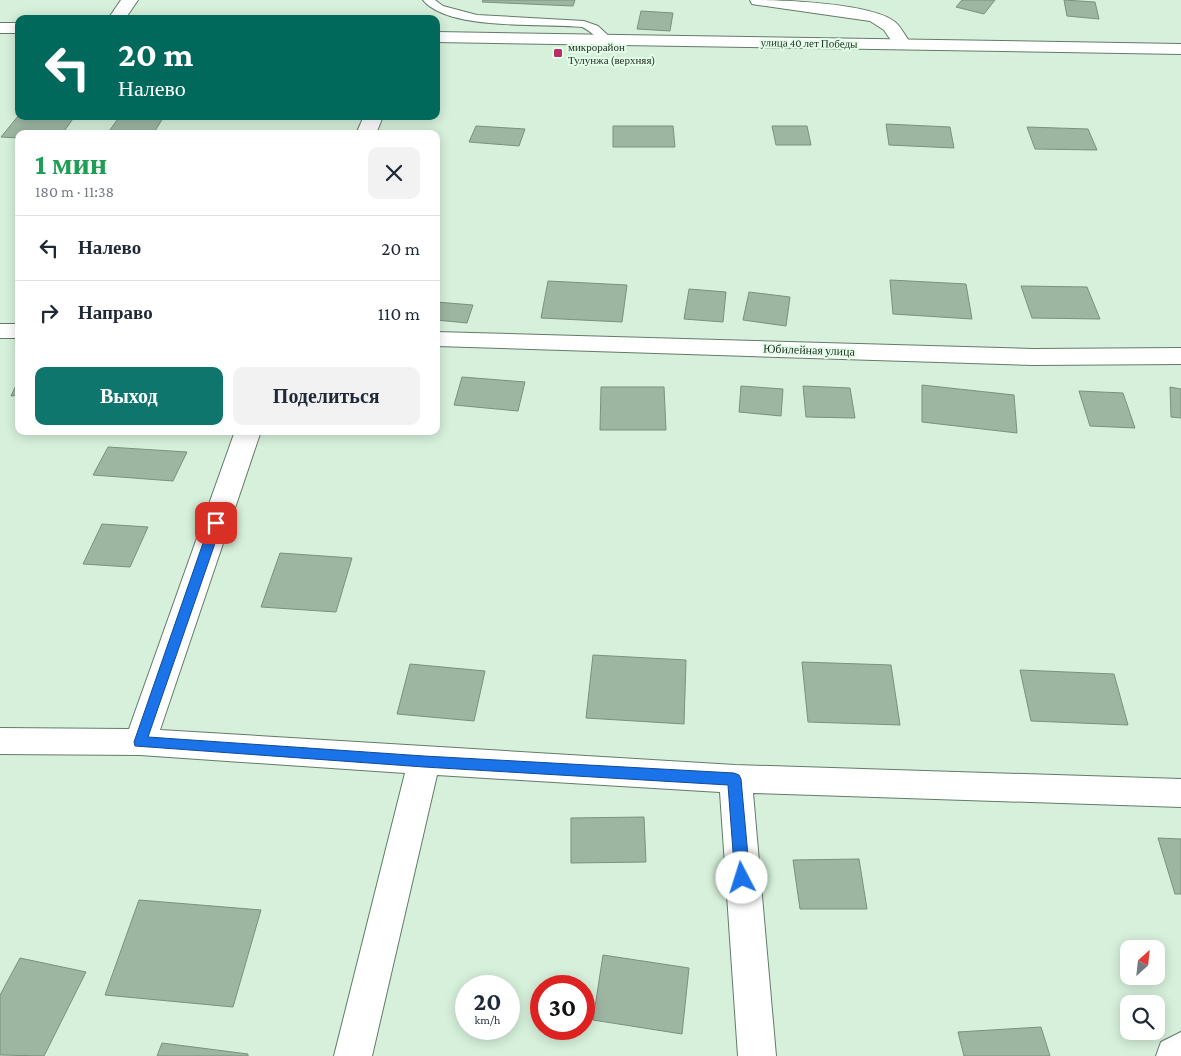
<!DOCTYPE html>
<html lang="ru">
<meta charset="utf-8">
<style>
body{margin:0;font-family:"Crimson Pro",serif;background:#f2f2f3;color:#1f2937;height:100vh;display:flex;flex-direction:column;font-size:19px;white-space:nowrap}
*{box-sizing:border-box;margin:0}
p{font-size:16px;color:#747a83}
.icon{flex:none;width:28px;height:28px;fill:none;stroke:currentColor;stroke-width:2;stroke-linecap:round;stroke-linejoin:round}
.map{position:relative;flex:1;overflow:hidden}
.side{position:absolute;left:15px;top:130px;width:425px;height:305px;display:flex;flex-direction:column;background:#fff;border-radius:10px;box-shadow:0 2px 12px #0003}
.side>*{flex:none}
.hud{position:absolute;left:15px;top:15px;width:425px;height:105px;border-radius:10px;box-shadow:0 2px 12px #0003;background:#00695c;color:#fff;overflow:hidden}
.needle{width:32px;rotate:27deg}
.tools{position:absolute;left:1120px;top:940px;display:grid;gap:10px}
.tools a{display:grid;place-items:center;width:45px;height:45px;border-radius:10px;background:#fff;box-shadow:0 2px 12px #0003;font-size:25px}
.speed{position:absolute;left:455px;top:975px;display:flex;gap:10px;font-size:25px;font-weight:700;text-align:center}
.speed>*{display:grid;place-content:center;width:65px;height:65px;border-radius:50%;background:#fff;box-shadow:0 2px 12px #0003;line-height:1}
.speed small{font-size:12px;font-weight:400}
.speed .limit{border:8px solid #d22;background:#fff;color:#111}
.pin{position:absolute;display:grid;place-items:center;width:42px;height:42px;color:#fff;margin:-21px;border-radius:10px;box-shadow:0 2px 8px #0006}
.me{position:absolute;width:55px;margin:-28px;rotate:355deg;stroke-linejoin:round;filter:drop-shadow(0 0 4px #0008)}
.turn{display:flex;align-items:center;gap:18px;height:105px;padding:0 20px;font-size:22px}
.turn .icon{width:65px;height:65px;stroke-width:2.5}
.turn b{display:block;font-size:35px;line-height:42px}
.round{display:grid;place-items:center;flex:none;width:52px;height:52px;border-radius:10px;background:#f2f2f3}
.headline{display:flex;align-items:center;justify-content:space-between;height:85px;padding:0 20px}
h1{font-size:30px;font-weight:700;line-height:38px;color:#1e9e55}
.cta{display:flex;gap:10px;margin-top:auto;padding:10px 20px}
.cta a{flex:1;height:58px;border-radius:10px;background:#0f766e;color:#fff;font-size:20px;font-weight:700;line-height:58px;text-align:center}
.cta a+a{background:#f2f2f3;color:#1f2937}
ul{padding:0;list-style:none}
li{display:flex;align-items:center;gap:15px;height:65px;padding:0 20px;border-top:1px solid #e0e1e3}
li div{flex:1}
li b{display:block;font-size:19px}
li em{font-style:normal}
.map>svg:first-child{display:block}
.building{fill:#9db6a2;stroke:#79917e}
.lines{fill:none;stroke-linecap:round;stroke-linejoin:round}
.lane-casing{stroke:#637b68;stroke-width:2}
.street-casing{stroke:#637b68;stroke-width:2}
.secondary-casing{stroke:#637b68;stroke-width:2}
.lane{fill:#fff;fill-rule:evenodd}
.street{fill:#fff;fill-rule:evenodd}
.secondary{fill:#fff;fill-rule:evenodd}
.route{fill:#1a73e8;stroke:#114b97}
.poi-dot{fill:#ba2f67;stroke:#e3fee8;stroke-width:2}
.labels{text-anchor:middle;dominant-baseline:central;stroke-width:4;stroke-linejoin:round;paint-order:stroke}
.far-street-label{font-size:11px;fill:#273129;stroke:#e3fee8}
.far-poi-label{font-size:11px;fill:#273129;stroke:#e3fee8;text-anchor:start}
.street-label{font-size:12px;fill:#273129;stroke:#e3fee8}
</style>
<div class="map">
<svg width="1181" height="1056" viewBox="0 0 1181 1056">
<rect width="100%" height="100%" fill="#d6f0db"/>
<g class="building">
<polygon points="483,0 575,0 573,6 482,2"/>
<polygon points="962,0 995,0 984,14 956,7"/>
<polygon points="1064,0 1095,2 1099,19 1067,16"/>
<polygon points="641,11 673,13 670,31 637,29"/>
<polygon points="19,115 19,116 75,116 62,134 19,134 19,138 1,137"/>
<polygon points="120,116 135,116 163,118 153,134 107,134"/>
<polygon points="886,124 950,127 954,148 889,145"/>
<polygon points="476,126 525,129 519,146 469,142"/>
<polygon points="613,126 673,126 675,147 613,147"/>
<polygon points="772,126 807,126 811,145 776,145"/>
<polygon points="1027,127 1088,129 1097,150 1035,149"/>
<polygon points="890,280 966,284 972,319 893,314"/>
<polygon points="548,281 627,285 622,322 541,318"/>
<polygon points="1021,286 1087,287 1100,319 1032,318"/>
<polygon points="689,289 726,292 723,322 684,319"/>
<polygon points="749,292 790,297 786,326 743,320"/>
<polygon points="436,302 473,305 467,323 436,320"/>
<polygon points="462,377 525,382 518,411 454,405"/>
<polygon points="19,379 19,395 11,396"/>
<polygon points="922,385 1014,395 1017,433 922,422"/>
<polygon points="741,386 783,389 781,416 739,412"/>
<polygon points="803,386 850,388 855,418 806,417"/>
<polygon points="601,387 664,387 666,430 600,430"/>
<polygon points="1170,387 1181,389 1181,418 1171,417"/>
<polygon points="1079,391 1123,393 1135,428 1090,426"/>
<polygon points="108,447 187,452 173,481 93,475"/>
<polygon points="102,524 148,527 130,567 83,564"/>
<polygon points="280,553 352,558 336,612 261,607"/>
<polygon points="593,655 686,660 684,724 586,718"/>
<polygon points="802,662 891,665 900,725 808,722"/>
<polygon points="410,664 485,671 474,721 397,714"/>
<polygon points="1020,670 1114,674 1128,725 1031,721"/>
<polygon points="644,817 646,862 571,863 571,818"/>
<polygon points="1158,838 1181,839 1181,894 1175,894"/>
<polygon points="859,859 867,909 800,909 793,860"/>
<polygon points="139,900 261,910 233,1007 105,995"/>
<polygon points="603,955 689,968 682,1034 593,1020"/>
<polygon points="20,958 86,972 44,1056 0,1055 0,995"/>
<polygon points="1041,1027 1050,1056 964,1056 958,1032"/>
<polygon points="162,1043 248,1054 248,1056 157,1056"/>
</g>
<g class="lines">
<defs>
<path id="lane" d="M423,0h12l8,6 34,9 107,6 14,5 15,14 -6,3c-9,-2 -15,-12 -25,-16 -39,-4 -134,4 -159,-27z"/>
<g id="street">
<polygon points="121,0 138,0 125,19 108,19"/>
<path d="M750,0c31,0 122,3 145,22 6,5 11,15 16,22l-3,4 -6,1 -6,-1 -12,-18 -14,-9 -112,-16 -6,-1z"/>
<polygon points="364,116 383,116 376,134 356,134"/>
<rect x="0" y="324" width="19" height="14"/>
<polygon points="436,332 1033,349 1181,348 1181,364 1033,365 436,346"/>
<polygon points="235,431 261,431 160,730 735,765 1181,779 1181,807 753,793 776,1056 738,1056 720,792 437,775 372,1056 334,1056 405,773 140,755 0,754 0,728 129,729"/>
<polygon points="1181,1032 1181,1056 1156,1056 1161,1042"/>
</g>
<g id="secondary">
<rect x="0" y="23" width="19" height="10"/>
<polygon points="436,32 1181,44 1181,54 436,42"/>
</g>
</defs>
<use href="#lane" class="lane-casing"/>
<use href="#street" class="street-casing"/>
<use href="#secondary" class="secondary-casing"/>
<use href="#lane" class="lane"/>
<use href="#street" class="street"/>
<use href="#secondary" class="secondary"/>
</g>
<polygon class="route" points="216,519 222,523 148,737 424,756 734,773 739,775 741,779 750,878 748,883 742,884 737,883 735,878 728,785 424,767 135,746 134,742 210,523"/>
<rect class="poi-dot" x="553" y="48" width="10" height="10" rx="2.5"/>
<g class="labels">
<g class="far-street-label">
<text transform="translate(809 43) rotate(1)">улица 40 лет Победы</text>
</g>
<g class="far-poi-label">
<text x="568" y="47">микрорайон<tspan x="568" dy="13">Тулунжа (верхняя)</tspan></text>
</g>
<g class="street-label">
<text transform="translate(809 350) rotate(2)">Юбилейная улица</text>
</g>
</g>
</svg>
<div class="tools">
<a><svg class="needle" viewBox="-14 -14 28 28"><path d="M0-13l5 13h-10z" fill="#e53935"/><path d="M0 13l5-13h-10z" fill="#747a83"/></svg></a>
<a><svg class="icon" aria-label="search" viewBox="0 0 24 24"><circle cx="10" cy="10" r="6"/><path d="M15 15l6 6"/></svg></a>
</div>
<div class="speed"><div>20<small>km/h</small></div><div class="limit">30</div></div>
<div class="pin" style="left:216px;top:523px;background:#d93025"><svg class="icon" aria-label="arrive" viewBox="0 0 24 24"><path d="M6 21V4h12l-3 4 3 4H6"/></svg></div>
<svg class="me" style="left:742px;top:878px" viewBox="-20 -20 40 40"><circle r="19" fill="#fff"/><path d="M0-13L10 11 0 6-10 11z" fill="#1a73e8"/></svg>
<div class="hud">
<div class="turn"><svg class="icon" aria-label="left" viewBox="0 0 24 24"><path d="M17 20v-9H6M10 6l-5 5 5 5"/></svg><div><b>20 m</b>Налево</div></div>
</div>
<section class="side">
<div class="headline"><div><h1>1 мин</h1><p>180 m · 11:38</p></div><a class="round"><svg class="icon" aria-label="close" viewBox="0 0 24 24"><path d="M6 6l12 12M18 6L6 18"/></svg></a></div>
<ul>
<li><svg class="icon" aria-label="left" viewBox="0 0 24 24"><path d="M17 20v-9H6M10 6l-5 5 5 5"/></svg><div><b>Налево</b></div><em>20 m</em></li>
<li><svg class="icon" aria-label="right" viewBox="0 0 24 24"><path d="M7 20v-9h11M14 6l5 5-5 5"/></svg><div><b>Направо</b></div><em>110 m</em></li>
</ul>
<div class="cta"><a>Выход</a><a>Поделиться</a></div>
</section>
</div>
